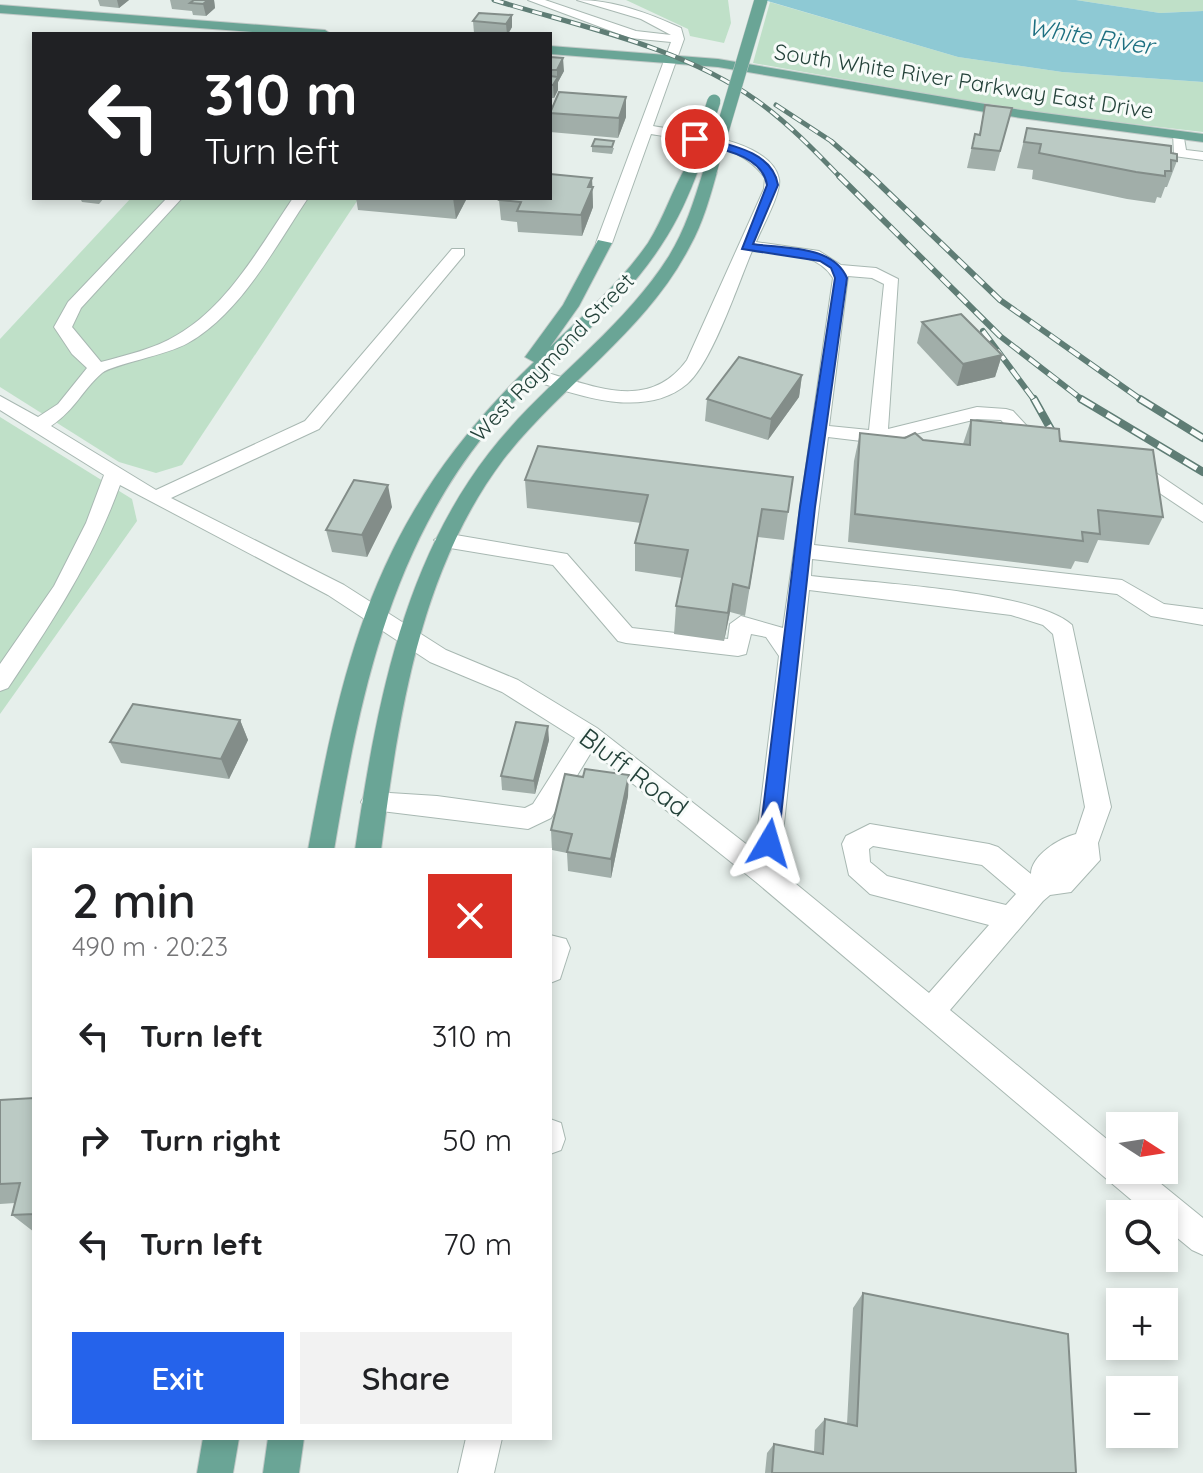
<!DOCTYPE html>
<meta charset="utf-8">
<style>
body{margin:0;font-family:Quicksand,sans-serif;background:#f2f2f2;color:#202124;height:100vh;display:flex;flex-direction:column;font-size:30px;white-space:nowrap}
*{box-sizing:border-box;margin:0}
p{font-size:26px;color:#757577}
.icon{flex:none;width:44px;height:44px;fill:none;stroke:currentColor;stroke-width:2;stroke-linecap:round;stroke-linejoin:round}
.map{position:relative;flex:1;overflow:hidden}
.drawer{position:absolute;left:32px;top:848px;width:520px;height:592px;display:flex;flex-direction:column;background:#fff;border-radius:0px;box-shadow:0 4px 12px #0003}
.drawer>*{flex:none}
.banner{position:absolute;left:32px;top:32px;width:520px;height:168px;border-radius:0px;box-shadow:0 4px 12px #0003;background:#202124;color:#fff;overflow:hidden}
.needle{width:52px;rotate:102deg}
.buttons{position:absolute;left:1106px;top:1112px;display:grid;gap:16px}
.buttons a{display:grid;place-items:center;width:72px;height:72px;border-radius:0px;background:#fff;box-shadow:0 4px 12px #0003;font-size:40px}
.pin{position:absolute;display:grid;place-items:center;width:68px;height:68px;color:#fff;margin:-34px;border:4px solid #fff;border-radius:50%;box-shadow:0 2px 8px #0007}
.me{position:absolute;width:88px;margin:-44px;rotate:7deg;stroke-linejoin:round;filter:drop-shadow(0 0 6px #0008)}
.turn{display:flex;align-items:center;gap:28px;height:168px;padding:0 40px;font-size:36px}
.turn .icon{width:104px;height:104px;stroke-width:2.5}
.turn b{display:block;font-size:56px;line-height:68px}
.round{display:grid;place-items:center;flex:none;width:84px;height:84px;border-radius:0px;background:#f2f2f2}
.summary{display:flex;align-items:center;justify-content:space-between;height:136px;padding:0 40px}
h1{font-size:48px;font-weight:600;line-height:60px}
.cta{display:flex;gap:16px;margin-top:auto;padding:16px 40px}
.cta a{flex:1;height:92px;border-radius:0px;background:#2563eb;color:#fff;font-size:32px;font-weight:600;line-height:92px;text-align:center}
.cta a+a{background:#f2f2f2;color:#202124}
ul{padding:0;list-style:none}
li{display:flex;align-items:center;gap:24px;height:104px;padding:0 40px}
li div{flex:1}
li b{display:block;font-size:30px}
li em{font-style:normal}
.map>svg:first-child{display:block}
.green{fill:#bfe0c8}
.water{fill:#8ec9d4}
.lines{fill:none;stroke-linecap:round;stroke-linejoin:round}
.minor-casing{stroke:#a8b8b2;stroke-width:2}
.major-casing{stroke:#c2cac8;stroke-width:2}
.minor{fill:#fff;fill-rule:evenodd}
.major{fill:#6aa596;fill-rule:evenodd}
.rail-far2-casing{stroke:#5f7d75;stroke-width:5}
.rail-far1-casing{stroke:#5f7d75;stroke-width:6}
.rail-casing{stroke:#5f7d75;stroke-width:8}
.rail-far2{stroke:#f7fbf9;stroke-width:3;stroke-dasharray:10;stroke-linecap:butt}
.rail-far1{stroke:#f7fbf9;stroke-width:4;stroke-dasharray:12;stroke-linecap:butt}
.rail{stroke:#f7fbf9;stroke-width:5;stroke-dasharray:15;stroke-linecap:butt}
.major-bridge-casing{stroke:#c2cac8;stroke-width:14;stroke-linecap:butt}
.major-bridge{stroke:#6aa596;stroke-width:13}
.wall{fill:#a1aea9}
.shaded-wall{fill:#838d89}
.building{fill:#bbcac4;stroke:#838d89;stroke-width:2}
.route{fill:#2563eb;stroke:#184099;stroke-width:2}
.labels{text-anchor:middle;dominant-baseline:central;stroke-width:6;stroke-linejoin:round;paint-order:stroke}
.far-street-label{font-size:22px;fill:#24423a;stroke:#f7fbf9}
.far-water-label{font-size:24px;font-style:italic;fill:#1c6f80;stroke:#f7fbf9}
.street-label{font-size:26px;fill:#24423a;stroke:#f7fbf9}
</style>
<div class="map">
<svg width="1203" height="1473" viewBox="0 0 1203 1473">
<rect width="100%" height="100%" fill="#e6efeb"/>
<g class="green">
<polygon points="626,0 728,0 731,23 724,43 690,36 688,29"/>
<polygon points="1076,0 1203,0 1203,11 1160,13"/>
<polygon points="770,2 958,57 1062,72 1203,82 1203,132 1030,112 753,63"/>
<polygon points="131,198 359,198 182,465 156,473 119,462 0,387 0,339"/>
<polygon points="0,417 132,499 137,521 0,714"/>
</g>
<polygon class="water" points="764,0 1076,0 1160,13 1203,11 1203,82 1062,72 958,57"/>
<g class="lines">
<defs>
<g id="minor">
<path d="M528,0h17l91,31 35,4 -30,-16 -64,-19c37,0 71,13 104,28l3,11 -31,87c32,6 118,13 126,53 3,13 -18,50 -23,63l63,9 22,14 35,3 22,11 -10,150 89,-22 29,2 7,2 25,27 12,6 -10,6 -14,-2 -25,-28 -24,-1 -99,24 -50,-6 -14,108 308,35 42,24 39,5v16l-52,-9 -34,-22 -305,-35 -1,17c58,7 222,14 261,49l39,182 -13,36 2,17 -29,32 -21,3 -7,6 -93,109 170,140v20h24l59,48v37l-11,-5 -28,-23v-13h-16l-392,-332 -164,-131 -41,67 -23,11 -163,-20 -4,-7 4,-7 9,-3 63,4 88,12 8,-4 42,-66 -73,-46 -72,-30 -102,-67 -208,-110c-27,75 -68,137 -112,203l-8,3v-27l54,-78 32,-63 18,-48 -104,-65v-14l38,21 20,-13 29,-36 -15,-14 -18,-27 14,-25 99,-104h15l-101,110 -9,19 29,35c26,-7 53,-13 76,-27 51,-29 84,-90 116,-137h15c-33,49 -67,115 -120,145 -20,12 -75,21 -86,30 -20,17 -25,35 -51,53l105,64 149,-69 147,-172h12v6l-145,174 -148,69 173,87 102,65 72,30 79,48 158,123 24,-195 -13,-19 -15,-3 -5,20 -8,2 -112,-13 -8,-2 -65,-76 -109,-18 -10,-7 10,-7 123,21 65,74 96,11 2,-15 11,-8 42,12 50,-350c-16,-27 -54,-24 -81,-27 -14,33 -40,112 -65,133 -44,37 -114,10 -160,-6l-3,-4 9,-5c54,13 113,47 154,-9l77,-171 1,-11c-25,-36 -75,-37 -114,-44l-39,109 -14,3 -2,-3 75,-201 -41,-4zM848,276l24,2 12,6 -15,146 -40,-4zM809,590l202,25 32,10 10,9 32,173 -9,27c-17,4 -45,22 -45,40l-33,-27 -9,-3 -119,-20 -24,12 -4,8 7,31 21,19 119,31 -60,68 -150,-123zM873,846l109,19 34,29 -10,11 -119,-29 -17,-14 -1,-13z"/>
<polygon points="1173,132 1183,132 1186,150 1203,152 1203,160 1174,156"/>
<polygon points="1129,467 1156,473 1203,505 1203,522 1143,482 1122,477 1119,473"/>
<polygon points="550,935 566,939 570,948 560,979 550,983"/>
<polygon points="550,1119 561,1123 565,1139 561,1150 550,1154"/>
<polygon points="466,1438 502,1438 494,1473 458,1473"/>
</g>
<g id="major">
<polygon points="0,5 325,30 331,34 278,34 0,13"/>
<polygon points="550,46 718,59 1021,110 1203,134 1203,142 1021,118 718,67 550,54"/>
<path d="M687,165l12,3c-10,27 -21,52 -37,76 -47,74 -123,123 -177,190 -97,121 -126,267 -151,416h-26c37,-204 71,-339 226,-488l-9,-5 38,-52 35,-65 14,3 -33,63 -29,41c34,-32 71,-65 98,-104 16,-25 24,-53 39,-78z"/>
<path d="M710,168l7,4c-7,25 -14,51 -27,74 -44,86 -129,139 -187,214 -84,112 -104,255 -122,390h-26c21,-140 46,-283 134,-397 55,-71 132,-121 180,-197 16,-26 25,-55 34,-84z"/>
<polygon points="203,1438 239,1438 233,1473 197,1473"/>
<polygon points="268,1438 304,1438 299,1473 263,1473"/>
</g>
</defs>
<use href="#minor" class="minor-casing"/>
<use href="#major" class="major-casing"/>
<use href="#minor" class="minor"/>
<use href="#major" class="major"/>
<defs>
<g id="rail-far2">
<path d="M494,0c87,27 186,46 262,100 31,22 58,50 85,78"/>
<polyline points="776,105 831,141 873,178"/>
</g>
<g id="rail-far1">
<polyline points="839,176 1000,336 1084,401"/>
<polyline points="871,176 1000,300 1143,401"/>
<polyline points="983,331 1035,401"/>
</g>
<g id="rail">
<polyline points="1034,399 1063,451"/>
<polyline points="1081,399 1203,472"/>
<polyline points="1140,399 1203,438"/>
</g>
</defs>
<use href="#rail-far2" class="rail-far2-casing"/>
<use href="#rail-far1" class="rail-far1-casing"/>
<use href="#rail" class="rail-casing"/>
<use href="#rail-far2" class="rail-far2"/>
<use href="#rail-far1" class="rail-far1"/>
<use href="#rail" class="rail"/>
<defs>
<g id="major-bridge">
<polyline points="692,168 714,101"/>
<polyline points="710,172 761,0"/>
</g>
</defs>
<use href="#major-bridge" class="major-bridge-casing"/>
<use href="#major-bridge" class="major-bridge"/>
</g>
<g class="wall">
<polygon points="98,0 129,0 119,8 100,6"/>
<polygon points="170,0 214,0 215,8 206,16 193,15 192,11 172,9"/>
<polygon points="512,15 512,27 508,34 474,33 473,21"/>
<polygon points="550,57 564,71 558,82 558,90 554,98 552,98 552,107 626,117 618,138 550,132"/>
<polygon points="985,105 1012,108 995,171 967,168 975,134 979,135"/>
<polygon points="1027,128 1171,153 1177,161 1167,187 1165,187 1161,198 1157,197 1155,203 1127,199 1032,179 1033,170 1017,168"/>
<polygon points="592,146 614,148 612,154 592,152"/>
<polygon points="592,178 593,207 582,236 518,232 517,222 501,220 499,200"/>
<polygon points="80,198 104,198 99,204 82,202"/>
<polygon points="356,198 467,198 456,219 358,210"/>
<polygon points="922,322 1002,355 995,377 957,386 917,343"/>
<polygon points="802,375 799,397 768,440 705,421 707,399"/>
<polygon points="971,420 1060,441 1163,517 1149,545 1098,540 1088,563 1075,561 1071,569 848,542 854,461 860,433 963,444"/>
<polygon points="525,480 788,512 784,540 758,537 745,616 730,612 724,641 674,634 676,606 682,578 635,571 635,543 641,523 527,508"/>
<polygon points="392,507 367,557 332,552 326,530"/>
<polygon points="240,720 248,740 229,779 121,763 110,742"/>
<polygon points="549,740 535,794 502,790 501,776"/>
<polygon points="628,796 611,878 568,871 567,853 552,850 551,830"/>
<polygon points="34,1098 34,1232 12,1215 15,1203 0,1204 0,1100"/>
<polygon points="863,1293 1076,1473 765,1473 767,1453 774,1444 814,1452 815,1430 825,1419 847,1424 853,1308"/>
</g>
<g class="shaded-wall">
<polygon points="117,0 129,0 119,8"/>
<polygon points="202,0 214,0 215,8 206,16"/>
<polygon points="512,15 512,27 508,34 507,34 506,24"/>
<polygon points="563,58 564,71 558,82 558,90 554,98 553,85 557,78 557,70"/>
<polygon points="552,95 552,108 550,112 550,99"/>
<polygon points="626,97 626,117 618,138 619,118"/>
<polygon points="592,178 593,207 582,236 581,215 588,187"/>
<polygon points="453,198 467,198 456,219"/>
<polygon points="1002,355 995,377 957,386 963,364"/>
<polygon points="802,375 799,397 768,440 771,419"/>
<polygon points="388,485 392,507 367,557 362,535"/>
<polygon points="733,584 730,612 724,641 728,613"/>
<polygon points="240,720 248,740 229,779 221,759"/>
<polygon points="548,726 549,740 535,794 534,781"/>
<polygon points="629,775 628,796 611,878 611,859"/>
</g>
<g class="building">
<polygon points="194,0 208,0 203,4 190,3"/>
<polygon points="479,13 512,15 506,24 473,21"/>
<polygon points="550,57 563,58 557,70 550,70"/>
<polygon points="550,76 558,77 553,85 550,85"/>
<polygon points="559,92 626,97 619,118 550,113"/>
<polygon points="985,105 1012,108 1000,151 972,148 975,134 980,135"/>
<polygon points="1027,128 1171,146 1171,153 1177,154 1177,161 1171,160 1171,171 1165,171 1165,176 1136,172 1039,153 1041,144 1024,142"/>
<polygon points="595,139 614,141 612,147 592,146"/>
<polygon points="550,174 592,178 588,187 593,187 581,215 517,211 521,202 499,200 500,198 550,198"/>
<polygon points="961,314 1002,355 963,364 922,322"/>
<polygon points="739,357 802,375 771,419 707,399"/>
<polygon points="971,420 1059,429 1060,441 1153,450 1163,517 1098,510 1100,534 1082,532 1083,541 855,514 860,433 905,438 915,433 923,440 970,445"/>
<polygon points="538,446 793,477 788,512 762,509 749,588 733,584 728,613 676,606 688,550 635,543 648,495 525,480"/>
<polygon points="354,480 388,485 362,535 326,530"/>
<polygon points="133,704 240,720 221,759 110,742"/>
<polygon points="516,722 548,726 534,781 501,776"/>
<polygon points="585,769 629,775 611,859 567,852 572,834 551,830 565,774 583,777"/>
<polygon points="34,1098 34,1214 12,1215 20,1183 0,1184 0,1100"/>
<polygon points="863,1293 1068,1334 1076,1473 772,1473 774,1444 823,1454 825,1419 857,1426"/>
</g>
<path class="route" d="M695,136c29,8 77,13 83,49l-25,59c32,5 80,1 94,34l-32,229 -37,336 -9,9 -10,-9 41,-336 35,-229 -4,-10 -11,-7 -78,-12 25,-64c-5,-32 -50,-36 -76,-43z"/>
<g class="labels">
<g class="far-street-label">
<text transform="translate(964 81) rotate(9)">South White River Parkway East Drive</text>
<text transform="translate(552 357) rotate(-46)">West Raymond Street</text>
</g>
<g class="far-water-label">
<text transform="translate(1091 36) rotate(9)">White River</text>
</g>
<g class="street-label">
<text transform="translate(634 772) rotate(37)">Bluff Road</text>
</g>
</g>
</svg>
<div class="buttons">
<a><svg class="needle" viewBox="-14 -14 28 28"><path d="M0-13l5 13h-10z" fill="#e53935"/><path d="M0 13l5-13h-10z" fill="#757577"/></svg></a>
<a><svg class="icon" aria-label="search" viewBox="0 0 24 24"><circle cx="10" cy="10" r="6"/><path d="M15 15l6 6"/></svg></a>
<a>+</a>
<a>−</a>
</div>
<div class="pin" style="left:695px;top:139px;background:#d93025"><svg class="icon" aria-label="arrive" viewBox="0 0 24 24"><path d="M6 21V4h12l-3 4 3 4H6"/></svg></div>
<svg class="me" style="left:769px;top:843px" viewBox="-20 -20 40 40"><path d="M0-17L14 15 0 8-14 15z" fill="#2563eb" stroke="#fff" stroke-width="4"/></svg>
<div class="banner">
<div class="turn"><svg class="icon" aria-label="left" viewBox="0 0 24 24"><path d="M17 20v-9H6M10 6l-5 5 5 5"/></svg><div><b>310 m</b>Turn left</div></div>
</div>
<section class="drawer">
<div class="summary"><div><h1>2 min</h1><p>490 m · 20:23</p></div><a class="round" style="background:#d93025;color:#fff"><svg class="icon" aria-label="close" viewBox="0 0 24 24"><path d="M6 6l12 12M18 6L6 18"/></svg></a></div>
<ul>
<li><svg class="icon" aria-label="left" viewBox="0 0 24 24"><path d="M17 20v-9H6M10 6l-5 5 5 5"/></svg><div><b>Turn left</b></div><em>310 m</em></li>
<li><svg class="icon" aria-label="right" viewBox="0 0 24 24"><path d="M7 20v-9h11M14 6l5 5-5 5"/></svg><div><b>Turn right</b></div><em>50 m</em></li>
<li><svg class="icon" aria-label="left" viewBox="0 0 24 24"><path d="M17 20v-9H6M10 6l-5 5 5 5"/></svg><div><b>Turn left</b></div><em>70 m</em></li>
</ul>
<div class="cta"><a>Exit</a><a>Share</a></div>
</section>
</div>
